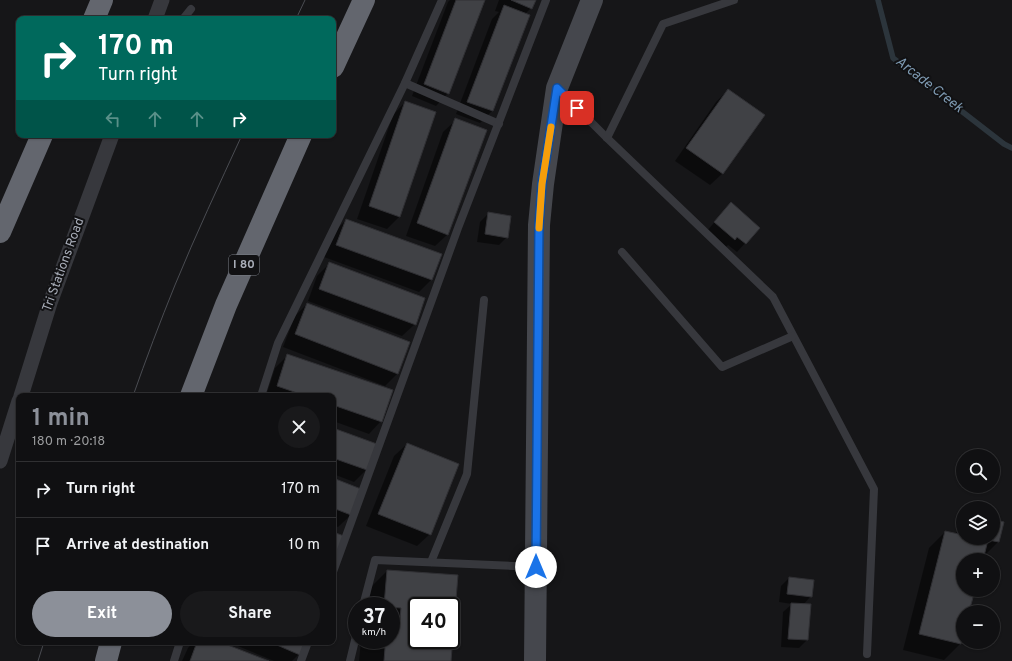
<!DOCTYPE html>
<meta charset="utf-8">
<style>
body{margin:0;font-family:Overpass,sans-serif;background:#19191b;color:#f1f3f6;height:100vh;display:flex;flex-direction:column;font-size:15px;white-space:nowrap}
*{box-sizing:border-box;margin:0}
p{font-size:13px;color:#9c9d9f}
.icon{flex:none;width:22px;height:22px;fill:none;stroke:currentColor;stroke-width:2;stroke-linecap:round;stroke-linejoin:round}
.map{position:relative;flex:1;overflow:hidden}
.panel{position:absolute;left:16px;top:393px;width:320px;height:252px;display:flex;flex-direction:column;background:#101012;border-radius:8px;box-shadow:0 1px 3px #0004,0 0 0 1px #303032}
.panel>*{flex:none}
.banner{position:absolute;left:16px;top:16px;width:320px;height:122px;border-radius:8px;box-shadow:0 1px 3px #0004,0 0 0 1px #303032;background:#00695c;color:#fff;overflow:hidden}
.controls{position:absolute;left:956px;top:449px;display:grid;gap:8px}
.controls a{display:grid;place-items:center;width:44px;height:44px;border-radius:50%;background:#101012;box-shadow:0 1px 3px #0004,0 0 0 1px #303032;font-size:20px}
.speed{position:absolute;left:348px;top:597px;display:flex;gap:8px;font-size:20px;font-weight:700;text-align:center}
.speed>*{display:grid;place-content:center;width:52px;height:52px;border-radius:50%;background:#101012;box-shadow:0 1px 3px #0004,0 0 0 1px #303032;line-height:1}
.speed small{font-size:10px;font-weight:400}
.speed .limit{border:2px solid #111;border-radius:6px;background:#fff;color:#111}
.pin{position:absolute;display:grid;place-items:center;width:34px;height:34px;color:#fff;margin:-17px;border-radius:8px;box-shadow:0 2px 6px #0006}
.me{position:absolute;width:44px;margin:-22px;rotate:0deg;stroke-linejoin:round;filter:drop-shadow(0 0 3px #0008)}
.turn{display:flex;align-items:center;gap:14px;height:84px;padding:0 16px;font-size:18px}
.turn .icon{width:52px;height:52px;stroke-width:2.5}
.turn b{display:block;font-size:28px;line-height:34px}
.lanes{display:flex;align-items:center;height:38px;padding:0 16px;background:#0003;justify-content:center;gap:20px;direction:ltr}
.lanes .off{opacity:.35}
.round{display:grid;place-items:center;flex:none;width:42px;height:42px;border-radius:21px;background:#19191b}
.head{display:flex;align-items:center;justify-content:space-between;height:68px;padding:0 16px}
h1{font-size:24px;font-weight:700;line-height:30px;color:#8c9099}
.button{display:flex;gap:8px;margin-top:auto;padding:8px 16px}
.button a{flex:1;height:46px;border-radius:24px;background:#8c9099;color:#fff;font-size:16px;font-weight:700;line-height:46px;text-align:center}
.button a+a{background:#19191b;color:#f1f3f6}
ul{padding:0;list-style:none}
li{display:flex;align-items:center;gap:12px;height:56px;padding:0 16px;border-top:1px solid #303032}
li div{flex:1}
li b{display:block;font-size:15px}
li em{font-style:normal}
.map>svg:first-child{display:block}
.shadow{fill:#0007;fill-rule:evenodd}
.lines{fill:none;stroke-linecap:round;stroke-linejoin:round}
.stream{stroke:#2c353c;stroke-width:5.5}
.building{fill:#404145;stroke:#303034;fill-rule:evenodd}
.lane{stroke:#37383d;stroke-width:8}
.street{stroke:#37383d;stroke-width:15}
.secondary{stroke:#45474d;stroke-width:22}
.highway{stroke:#63666e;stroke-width:22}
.tram{stroke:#4a4c52;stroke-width:1}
.route-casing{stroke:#114b97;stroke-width:10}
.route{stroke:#1a73e8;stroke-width:7}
.slow{stroke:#f59e0b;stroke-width:7}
.labels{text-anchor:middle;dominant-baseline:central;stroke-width:4;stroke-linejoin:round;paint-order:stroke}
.shield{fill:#111113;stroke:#7b7e86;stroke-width:1}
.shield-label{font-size:12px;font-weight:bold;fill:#a8adb8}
.street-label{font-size:13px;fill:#a8adb8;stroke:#111113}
.water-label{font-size:14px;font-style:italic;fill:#7f9bb3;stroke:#111113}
</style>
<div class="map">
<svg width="1012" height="661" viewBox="0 0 1012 661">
<rect width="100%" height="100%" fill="#161618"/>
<g class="shadow">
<polygon points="450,0 484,0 448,93 436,106 412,96 448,2"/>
<polygon points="499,0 535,0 531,8 525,14 529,16 492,111 480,123 456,114 492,19 499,12 495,11"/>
<polygon points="728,90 723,173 710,185 675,161 716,102"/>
<polygon points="405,102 399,217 387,229 357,219 393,115"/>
<polygon points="456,120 448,234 435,246 406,236 443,132"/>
<polygon points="723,212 759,228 737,252 728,245 726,247 707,231"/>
<polygon points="489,213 507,237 499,245 477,242 480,222"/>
<polygon points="346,220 431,280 419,292 324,257 334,232"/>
<polygon points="329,264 415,324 402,336 308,301 317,276"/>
<polygon points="307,304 409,343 397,374 385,386 283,347 295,316"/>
<polygon points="288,355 381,421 369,434 333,421 333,396 266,396 275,368"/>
<polygon points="333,429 366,470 354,482 333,474"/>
<polygon points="407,444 430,534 417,546 366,526 394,456"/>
<polygon points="333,479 351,515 338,527 333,525"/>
<polygon points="993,520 1003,523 998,542 982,558 982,560 963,560 963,590 974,590 968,612 963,612 963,632 960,644 944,660 903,650 929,548 945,532 956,534 957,531 963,525 963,538 993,538"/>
<path d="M387,571l70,5 -7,85h-91l2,-21h30v-34h-22l2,-19zM417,606h34v34h-34z"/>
<polygon points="789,578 811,596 803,605 807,640 799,648 781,647 783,612 792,604 779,602 781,586"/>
<polygon points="193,642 217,642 267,661 182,661 188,648"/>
<polygon points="228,642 304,642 299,654 292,661 274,661"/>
</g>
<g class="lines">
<polyline class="stream" points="878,0 893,58 1004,144 1012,148"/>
</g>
<g class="building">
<polygon points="456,0 485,0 449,94 424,84"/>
<polygon points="511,0 536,0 532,9"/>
<polygon points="504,5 530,15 493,111 467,102"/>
<polygon points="728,89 765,115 723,174 686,148"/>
<polygon points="405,101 436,112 400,217 369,206"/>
<polygon points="455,118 487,130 448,235 417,223"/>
<polygon points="731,202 760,228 746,244 737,237 735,240 714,222"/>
<polygon points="488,212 511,216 508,238 485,234"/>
<polygon points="346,219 442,254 432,280 336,245"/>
<polygon points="329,262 425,298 416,325 319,289"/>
<polygon points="307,303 410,342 398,374 295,334"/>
<polygon points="287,354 393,390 382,422 333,405 333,396 306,396 277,386"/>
<polygon points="333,428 377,444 367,470 333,458"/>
<polygon points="407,443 459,464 431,535 378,514"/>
<polygon points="333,478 361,489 351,515 333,508"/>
<polygon points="993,519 1004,522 999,542 988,540 983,560 963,560 963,590 975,590 969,612 963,612 963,636 961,644 919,634 945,531 963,535 963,538 993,538"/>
<polygon points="333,532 344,536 333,562"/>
<path d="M387,570l71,5 -7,86h-67l1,-13 -10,-1v-7h16v-20h9l1,-12 -10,-1v-1h-7zM417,606h34v34h-34z"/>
<polygon points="789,577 814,580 812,597 787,594"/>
<polygon points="791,603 811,604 808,640 788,639"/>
<polygon points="197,642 220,642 269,661 190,661"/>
<polygon points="270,642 305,642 300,655"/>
</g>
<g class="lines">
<g class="lane">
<polyline points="183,19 191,9"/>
<polyline points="405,83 499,124"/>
<polyline points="559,90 607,138 773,297 874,489 867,654"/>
<polyline points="607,138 663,24 734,0"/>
<polyline points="622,252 722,367 793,336"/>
<polyline points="261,396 278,343 405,83 442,0"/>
<polyline points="431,562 467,474 484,300"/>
<polyline points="333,572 458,228 546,0"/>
<polyline points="363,606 375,560 536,567"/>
<polyline points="174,661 180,642"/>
<polyline points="301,661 308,642"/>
<polyline points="350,661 357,632"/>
</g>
<g class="street">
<polyline points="155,19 162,0"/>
<polyline points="21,396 50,303 112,135"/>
<polyline points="0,461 19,401"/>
</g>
<polyline class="secondary" points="535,661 539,225 543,184 557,88 592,0"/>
<g class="highway">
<polyline points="94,19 102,0"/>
<polyline points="333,67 364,0"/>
<polyline points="0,232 42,135"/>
<polyline points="191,396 226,305 301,135"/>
<polyline points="106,661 111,642"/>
</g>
<g class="tram">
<polyline points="296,19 305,0"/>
<path d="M133,396c13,-37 27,-74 42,-111 21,-51 44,-100 67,-150"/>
<polyline points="38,661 44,642"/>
</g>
</g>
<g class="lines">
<defs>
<polyline id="route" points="536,567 539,225 542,184 557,88 577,108"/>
</defs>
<use href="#route" class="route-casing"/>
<use href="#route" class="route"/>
<polyline class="slow" points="539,228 542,184 551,127"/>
</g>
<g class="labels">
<rect class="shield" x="229" y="255" width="30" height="20" rx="3"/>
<g class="shield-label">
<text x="244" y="265">I 80</text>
</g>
<g class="street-label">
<text transform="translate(64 265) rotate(-70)">Tri Stations Road</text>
</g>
<g class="water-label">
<text transform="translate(929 85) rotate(38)">Arcade Creek</text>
</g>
</g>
</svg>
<div class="controls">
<a><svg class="icon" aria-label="search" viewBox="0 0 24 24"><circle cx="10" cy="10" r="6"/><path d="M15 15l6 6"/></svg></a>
<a><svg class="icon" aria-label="layers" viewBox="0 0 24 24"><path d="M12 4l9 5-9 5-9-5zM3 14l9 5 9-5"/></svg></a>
<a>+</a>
<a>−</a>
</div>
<div class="speed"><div>37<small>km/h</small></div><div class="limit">40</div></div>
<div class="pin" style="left:577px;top:108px;background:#d93025"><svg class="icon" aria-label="arrive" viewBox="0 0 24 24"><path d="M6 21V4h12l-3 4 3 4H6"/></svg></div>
<svg class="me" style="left:536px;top:567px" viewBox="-20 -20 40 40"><circle r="19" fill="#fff"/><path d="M0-13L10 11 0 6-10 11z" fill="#1a73e8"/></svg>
<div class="banner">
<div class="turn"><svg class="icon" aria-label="right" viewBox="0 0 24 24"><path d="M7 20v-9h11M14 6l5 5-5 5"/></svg><div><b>170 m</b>Turn right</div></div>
<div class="lanes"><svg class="icon off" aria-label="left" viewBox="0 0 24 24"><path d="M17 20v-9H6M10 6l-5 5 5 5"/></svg><svg class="icon off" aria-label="ahead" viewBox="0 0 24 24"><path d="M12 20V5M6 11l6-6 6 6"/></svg><svg class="icon off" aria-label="ahead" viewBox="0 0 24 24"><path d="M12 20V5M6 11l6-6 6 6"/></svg><svg class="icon" aria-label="right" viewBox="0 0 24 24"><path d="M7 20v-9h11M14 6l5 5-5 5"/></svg></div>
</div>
<section class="panel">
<div class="head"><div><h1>1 min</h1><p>180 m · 20:18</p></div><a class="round"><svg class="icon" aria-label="close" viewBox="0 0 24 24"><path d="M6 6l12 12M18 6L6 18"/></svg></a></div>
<ul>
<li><svg class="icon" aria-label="right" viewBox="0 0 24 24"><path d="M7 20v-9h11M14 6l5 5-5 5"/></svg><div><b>Turn right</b></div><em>170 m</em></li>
<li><svg class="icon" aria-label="arrive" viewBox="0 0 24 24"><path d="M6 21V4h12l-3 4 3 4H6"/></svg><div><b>Arrive at destination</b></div><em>10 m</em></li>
</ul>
<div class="button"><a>Exit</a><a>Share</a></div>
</section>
</div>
